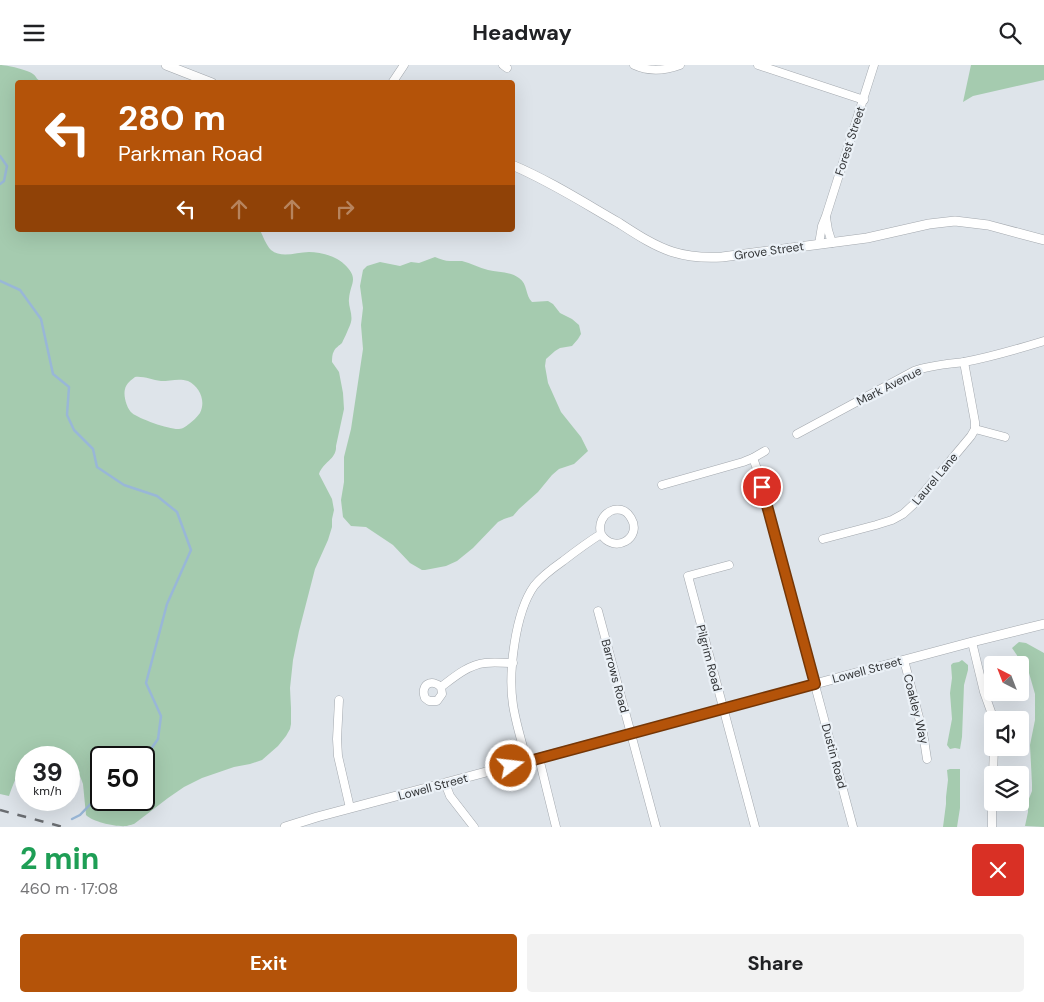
<!DOCTYPE html>
<meta charset="utf-8">
<style>
body{margin:0;font-family:"DM Sans",sans-serif;background:#f2f2f2;color:#202124;height:100vh;display:flex;flex-direction:column;font-size:19px;white-space:nowrap}
*{box-sizing:border-box;margin:0}
p{font-size:16px;color:#757577}
.icon{flex:none;width:28px;height:28px;fill:none;stroke:currentColor;stroke-width:2;stroke-linecap:round;stroke-linejoin:round}
.map{position:relative;height:762px;overflow:hidden}
.details{display:flex;flex-direction:column;background:#fff;flex:1}
.details>*{flex:none}
.guide{position:absolute;left:15px;top:15px;width:500px;height:152px;border-radius:5px;box-shadow:0 5px 20px #0002;background:#b45309;color:#fff;overflow:hidden}
.needle{width:32px;rotate:318deg}
.controls{position:absolute;left:984px;top:591px;display:grid;gap:10px}
.controls a{display:grid;place-items:center;width:45px;height:45px;border-radius:5px;background:#fff;box-shadow:0 5px 20px #0002;font-size:25px}
.speed{position:absolute;left:15px;top:681px;display:flex;gap:10px;font-size:25px;font-weight:700;text-align:center}
.speed>*{display:grid;place-content:center;width:65px;height:65px;border-radius:50%;background:#fff;box-shadow:0 5px 20px #0002;line-height:1}
.speed small{font-size:12px;font-weight:400}
.speed .limit{border:2px solid #111;border-radius:8px;background:#fff;color:#111}
.pin{position:absolute;display:grid;place-items:center;width:42px;height:42px;color:#fff;margin:-21px;border:2px solid #fff;border-radius:50%;box-shadow:0 1px 5px #0007}
.me{position:absolute;width:55px;margin:-28px;rotate:75deg;stroke-linejoin:round;filter:drop-shadow(0 0 4px #0008)}
.turn{display:flex;align-items:center;gap:18px;height:105px;padding:0 20px;font-size:22px}
.turn .icon{width:65px;height:65px;stroke-width:2.5}
.turn b{display:block;font-size:35px;line-height:42px}
.lanes{display:flex;align-items:center;height:48px;padding:0 20px;background:#0003;justify-content:center;gap:25px;direction:ltr}
.lanes .off{opacity:.35}
.round{display:grid;place-items:center;flex:none;width:52px;height:52px;border-radius:5px;background:#f2f2f2}
.head{display:flex;align-items:center;justify-content:space-between;height:85px;padding:0 20px}
h1{font-size:30px;font-weight:700;line-height:38px;color:#1e9e55}
.primary-button{display:flex;gap:10px;margin-top:auto;padding:10px 20px}
.primary-button a{flex:1;height:58px;border-radius:5px;background:#b45309;color:#fff;font-size:20px;font-weight:700;line-height:58px;text-align:center}
.primary-button a+a{background:#f2f2f2;color:#202124}
header{display:flex;justify-content:space-between;align-items:center;height:65px;padding:0 20px;background:#fff;font-size:22px;font-weight:700}
.map>svg:first-child{display:block}
.green{fill:#a5cbaf;fill-rule:evenodd}
.lines{fill:none;stroke-linecap:round;stroke-linejoin:round}
.stream{stroke:#99b7d7;stroke-width:2.5}
.minor-casing{stroke:#a3a8ae;stroke-width:9}
.major-casing{stroke:#a3a8ae;stroke-width:10}
.minor{stroke:#fff;stroke-width:8}
.major{stroke:#fff;stroke-width:9}
.rail{stroke:#6a6d71;stroke-width:2.5;stroke-dasharray:9 9;stroke-linecap:butt}
.route-casing{stroke:#753606;stroke-width:12}
.route{stroke:#b45309;stroke-width:9}
.labels{text-anchor:middle;dominant-baseline:central;stroke-width:4.5;stroke-linejoin:round;paint-order:stroke}
.street-label{font-size:12px;fill:#323436;stroke:#ebf1f7}
</style>
<header><svg class="icon" aria-label="menu" viewBox="0 0 24 24"><path d="M4 6h16M4 12h16M4 18h16"/></svg>Headway<svg class="icon" aria-label="search" viewBox="0 0 24 24"><circle cx="10" cy="10" r="6"/><path d="M15 15l6 6"/></svg></header>
<div class="map">
<svg width="1044" height="762" viewBox="0 0 1044 762">
<rect width="100%" height="100%" fill="#dee4ea"/>
<g class="green">
<path d="M0,0c6,0 29,5 33,9 5,4 2,5 10,8l-25,1v147h242c3,6 6,15 11,20 11,9 25,2 38,2 11,0 27,4 35,12 16,15 6,19 5,35 -1,7 4,15 2,23 -1,4 -7,17 -9,21 -2,2 -7,5 -8,8 -2,3 -2,8 -2,11l7,10 4,21 1,16 -8,37c1,13 -13,16 -17,28l13,25 2,11 -2,9v8l-4,13 -13,29 -16,62 -6,29 -3,28 1,20v16l-1,5 -4,7 -8,10 -16,14 -12,4 -16,3 -32,11 -18,9 -16,11 -13,10 -21,16c0,0 -7,2 -8,2 -10,1 -33,-4 -40,-11l-3,-31 -3,-8 -11,-13v-6l-27,-2 -6,2h-10v7c-9,8 -13,21 -17,32l-9,-2zM135,312c9,-1 17,3 26,4 9,0 18,-3 27,0 12,6 18,20 12,32 -3,4 -7,8 -11,11 -3,2 -6,5 -10,5 -8,1 -40,-10 -47,-16 -5,-4 -9,-17 -7,-24 1,-5 6,-9 10,-12zM144,692v43h-43v-43z"/>
<polygon points="971,0 1044,0 1044,15 973,31 963,37"/>
<path d="M435,192c5,2 10,4 15,4 4,0 8,0 12,0 9,2 17,7 26,9 10,2 23,2 31,8 9,6 6,17 13,24l16,-1 5,3 7,9 12,6 7,6 2,9 -3,5 -6,7 -12,2 -5,3 -9,8 -1,7 3,17 13,29 20,25 7,14 -14,13 -15,5 -7,6 -14,17 -19,17 -6,7 -9,3 -6,3 -25,26 -16,13 -11,5 -21,4h-3l-12,-7 -17,-18 -27,-18 -15,-1 -8,-9 -2,-17 3,-18v-25l7,-28 12,-80 -2,-24 2,-17 -3,-22 3,-16 4,-4 13,-4 20,4 11,-4 8,1z"/>
<polygon points="1019,577 1026,578 1044,588 1044,762 1025,761 1028,747 1028,736 1032,726 1032,719 1030,680 1035,655 1035,629 1029,608 1012,583"/>
<polygon points="962,595 968,600 968,605 964,620 962,672 960,684 955,683 950,684 947,680 952,654 950,628 952,613 951,600 953,598 959,597"/>
<polygon points="950,704 960,704 960,743 957,762 943,762 946,739 946,732 948,715 947,705"/>
</g>
<g class="lines">
<g class="stream">
<polyline points="0,91 7,101 4,116 0,119"/>
<polyline points="0,216 20,225 41,254 53,309 69,322 67,350 74,365 93,384 97,402 124,420 157,431 177,447 191,485 167,539 146,618 161,651 158,674 144,694"/>
<polyline points="72,754 80,750 101,728"/>
</g>
<defs>
<g id="minor">
<polyline points="503,0 507,3"/>
<path d="M634,0c15,7 30,6 46,0"/>
<polyline points="758,0 864,35"/>
<polyline points="392,18 404,0"/>
<polyline points="826,153 828,165 832,178"/>
<polyline points="819,179 822,161 826,151 874,0"/>
<polyline points="975,364 1005,372"/>
<path d="M797,369l117,-63c16,-6 33,-7 50,-9 27,-5 54,-13 80,-21"/>
<polyline points="753,393 757,404 853,762"/>
<polyline points="662,420 743,397 753,393 765,386"/>
<polyline points="823,474 876,460 892,455 903,449 915,438 971,371 975,364 975,357 964,297"/>
<polyline points="729,500 688,511 755,762"/>
<polyline points="598,546 656,762"/>
<polyline points="972,577 984,627 994,655"/>
<polyline points="904,595 923,668 927,694"/>
<path d="M441,622l1,7 -5,7h-8l-4,-3c-5,-13 6,-20 16,-11 13,-10 27,-22 44,-24 9,-1 19,0 28,0"/>
<polyline points="339,635 337,674 338,691 350,743"/>
<polyline points="539,693 556,762"/>
<path d="M527,696c-5,-18 -11,-37 -14,-56 -5,-32 2,-92 21,-119 8,-10 19,-18 29,-25 13,-10 25,-19 38,-27 13,21 42,4 30,-16 -10,-18 -36,-5 -30,16"/>
<polyline points="993,710 994,682"/>
<polyline points="445,718 450,731 474,762"/>
<polyline points="992,762 992,736"/>
</g>
<g id="major">
<polyline points="166,0 212,18"/>
<path d="M512,100c38,16 72,38 107,58 17,11 35,23 54,29 16,5 32,6 49,5l145,-19 62,-14 26,-3 33,4 56,15"/>
<polyline points="285,762 317,752 445,718 972,577 1044,559"/>
</g>
</defs>
<use href="#minor" class="minor-casing"/>
<use href="#major" class="major-casing"/>
<use href="#minor" class="minor"/>
<use href="#major" class="major"/>
<polyline class="rail" points="0,745 63,762"/>
</g>
<g class="lines">
<defs>
<polyline id="route" points="511,701 815,619 762,422"/>
</defs>
<use href="#route" class="route-casing"/>
<use href="#route" class="route"/>
</g>
<g class="labels">
<g class="street-label">
<text transform="translate(850 76) rotate(-72)">Forest Street</text>
<text transform="translate(769 186) rotate(-8)">Grove Street</text>
<text transform="translate(889 321) rotate(-27)">Mark Avenue</text>
<text transform="translate(935 414) rotate(-50)">Laurel Lane</text>
<text transform="translate(709 593) rotate(75)">Pilgrim Road</text>
<text transform="translate(867 605) rotate(-15)">Lowell Street</text>
<text transform="translate(615 611) rotate(75)">Barrows Road</text>
<text transform="translate(916 644) rotate(76)">Coakley Way</text>
<text transform="translate(834 691) rotate(75)">Dustin Road</text>
<text transform="translate(433 722) rotate(-15)">Lowell Street</text>
</g>
</g>
</svg>
<div class="controls">
<a><svg class="needle" viewBox="-14 -14 28 28"><path d="M0-13l5 13h-10z" fill="#e53935"/><path d="M0 13l5-13h-10z" fill="#757577"/></svg></a>
<a><svg class="icon" aria-label="sound" viewBox="0 0 24 24"><path d="M4 9h4l5-4v14l-5-4H4zM17 9q2 3 0 6"/></svg></a>
<a><svg class="icon" aria-label="layers" viewBox="0 0 24 24"><path d="M12 4l9 5-9 5-9-5zM3 14l9 5 9-5"/></svg></a>
</div>
<div class="speed"><div>39<small>km/h</small></div><div class="limit">50</div></div>
<div class="pin" style="left:762px;top:422px;background:#d93025"><svg class="icon" aria-label="arrive" viewBox="0 0 24 24"><path d="M6 21V4h12l-3 4 3 4H6"/></svg></div>
<svg class="me" style="left:511px;top:701px" viewBox="-20 -20 40 40"><circle r="17" fill="#b45309" stroke="#fff" stroke-width="3"/><path d="M0-11L8 9 0 5-8 9z" fill="#fff"/></svg>
<div class="guide">
<div class="turn"><svg class="icon" aria-label="left" viewBox="0 0 24 24"><path d="M17 20v-9H6M10 6l-5 5 5 5"/></svg><div><b>280 m</b>Parkman Road</div></div>
<div class="lanes"><svg class="icon" aria-label="left" viewBox="0 0 24 24"><path d="M17 20v-9H6M10 6l-5 5 5 5"/></svg><svg class="icon off" aria-label="ahead" viewBox="0 0 24 24"><path d="M12 20V5M6 11l6-6 6 6"/></svg><svg class="icon off" aria-label="ahead" viewBox="0 0 24 24"><path d="M12 20V5M6 11l6-6 6 6"/></svg><svg class="icon off" aria-label="right" viewBox="0 0 24 24"><path d="M7 20v-9h11M14 6l5 5-5 5"/></svg></div>
</div>
</div>
<section class="details">
<div class="head"><div><h1>2 min</h1><p>460 m · 17:08</p></div><a class="round" style="background:#d93025;color:#fff"><svg class="icon" aria-label="close" viewBox="0 0 24 24"><path d="M6 6l12 12M18 6L6 18"/></svg></a></div>
<div class="primary-button"><a>Exit</a><a>Share</a></div>
</section>
